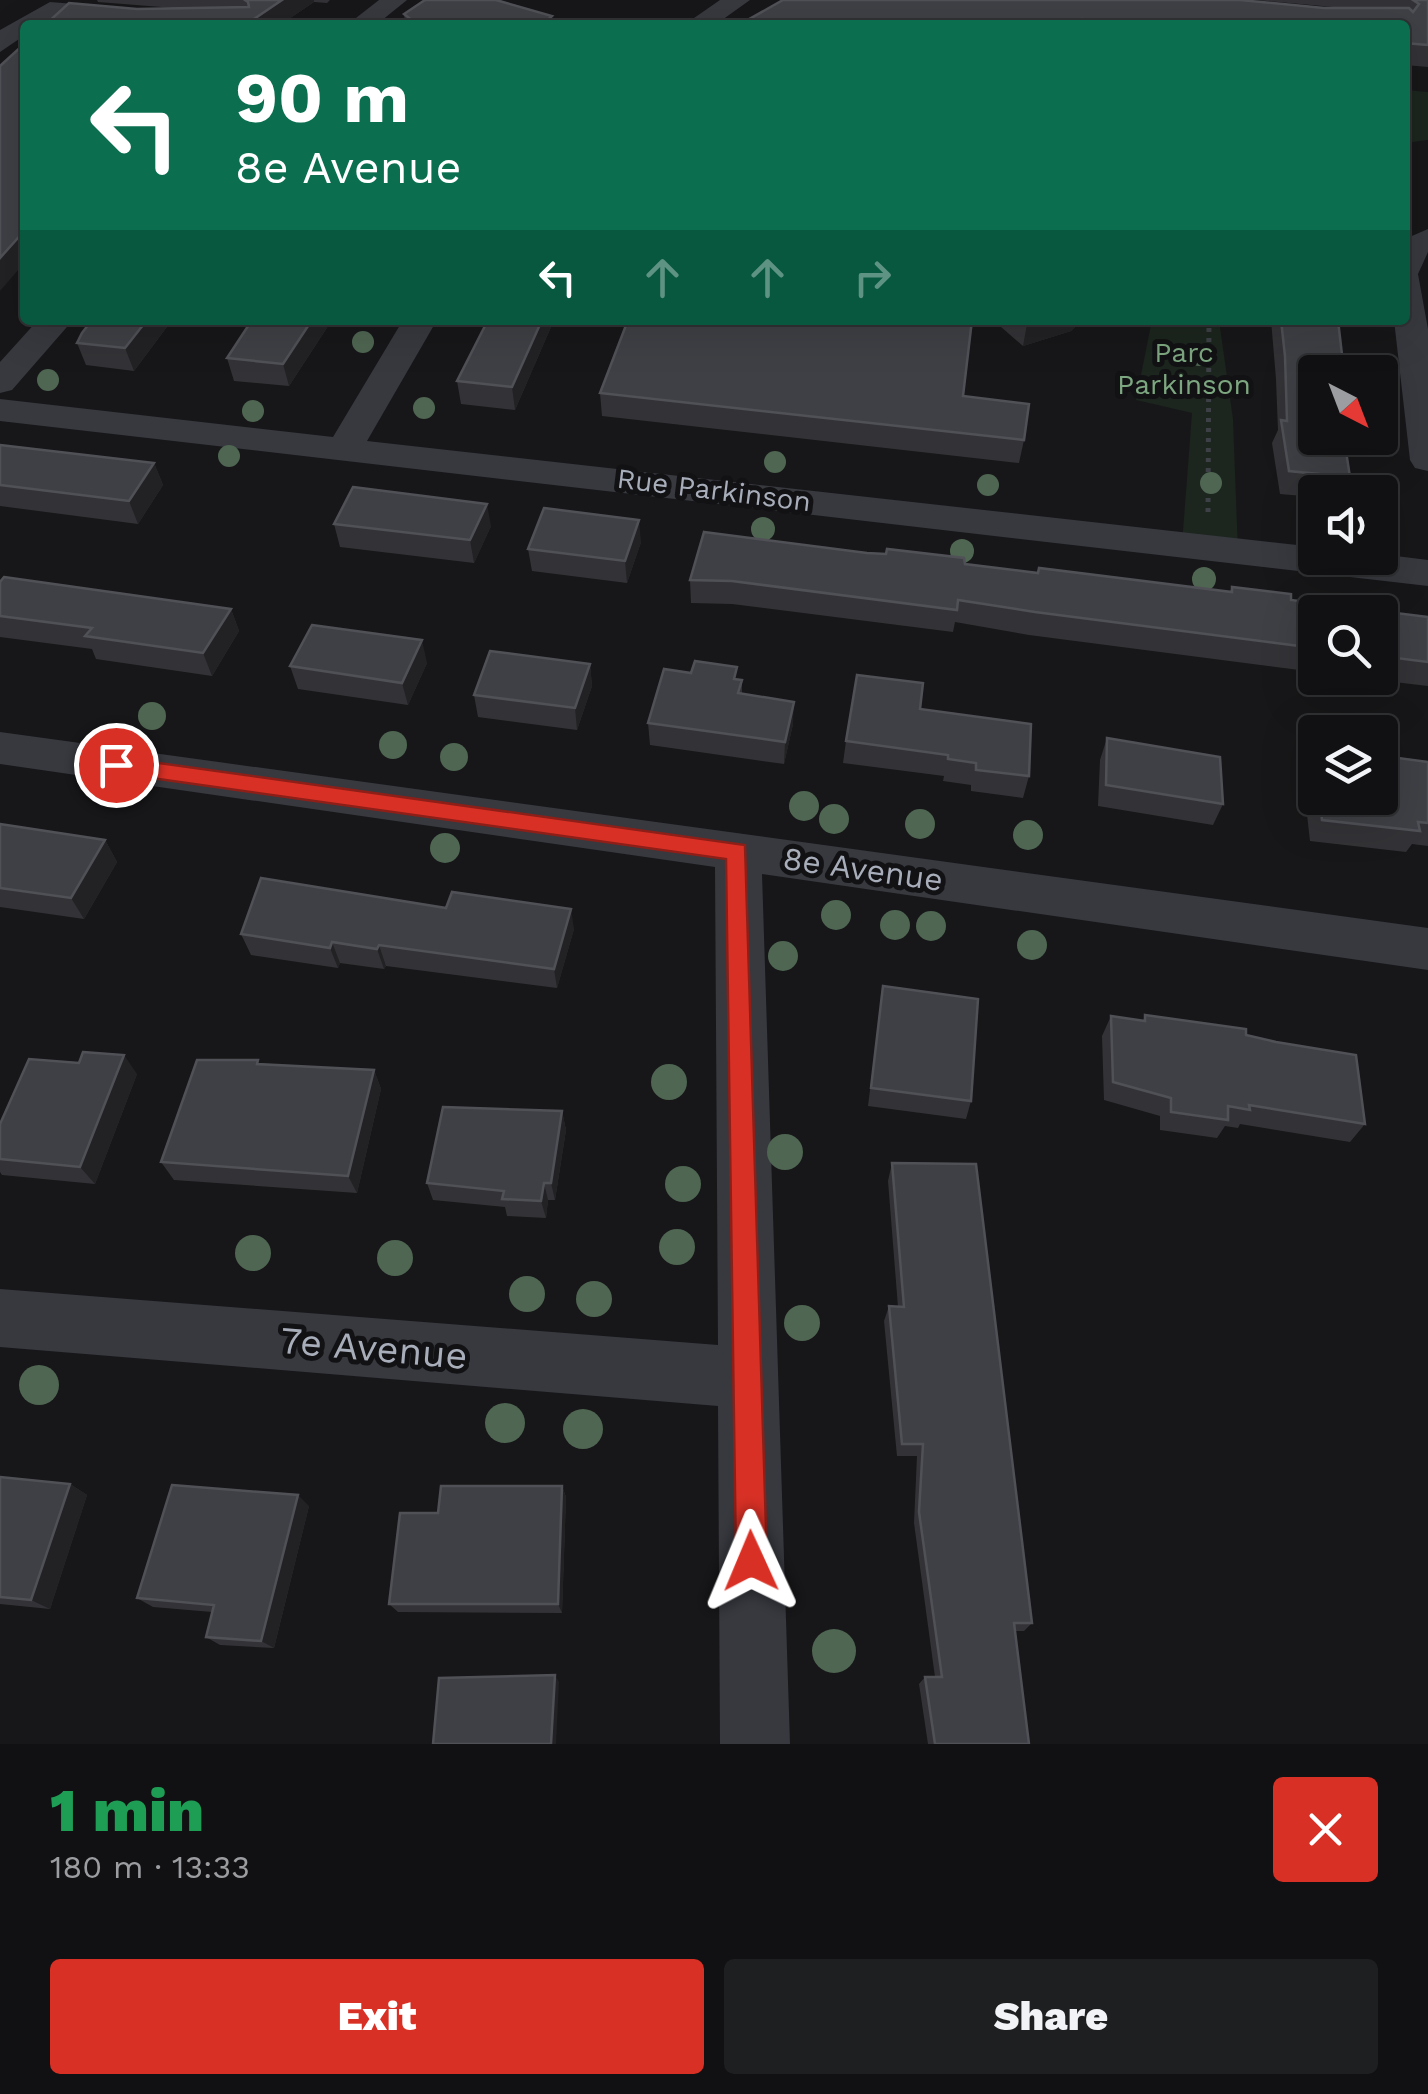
<!DOCTYPE html>
<meta charset="utf-8">
<style>
body{margin:0;font-family:"Work Sans",sans-serif;background:#1e1f21;color:#f1f3f6;height:100vh;display:flex;flex-direction:column;font-size:38px;white-space:nowrap}
*{box-sizing:border-box;margin:0}
p{font-size:32px;color:#9c9da0}
.icon{flex:none;width:55px;height:55px;fill:none;stroke:currentColor;stroke-width:2;stroke-linecap:round;stroke-linejoin:round}
.map{position:relative;height:1744px;overflow:hidden}
.panel{display:flex;flex-direction:column;background:#111113;flex:1}
.panel>*{flex:none}
.top-card{position:absolute;left:20px;top:20px;width:1390px;height:305px;border-radius:10px;box-shadow:0 10px 40px #0002,0 0 0 2px #303133;background:#0b6e4f;color:#fff;overflow:hidden}
.needle{width:65px;rotate:138deg}
.fabs{position:absolute;left:1298px;top:355px;display:grid;gap:20px}
.fabs a{display:grid;place-items:center;width:100px;height:100px;border-radius:10px;background:#111113;box-shadow:0 10px 40px #0002,0 0 0 2px #303133;font-size:50px}
.pin{position:absolute;display:grid;place-items:center;width:85px;height:85px;color:#fff;margin:-42px;border:5px solid #fff;border-radius:50%;box-shadow:0 2px 10px #0007}
.me{position:absolute;width:110px;margin:-55px;rotate:359deg;stroke-linejoin:round;filter:drop-shadow(0 0 8px #0008)}
.turn{display:flex;align-items:center;gap:35px;height:210px;padding:0 50px;font-size:45px}
.turn .icon{width:130px;height:130px;stroke-width:2.5}
.turn b{display:block;font-size:70px;line-height:85px}
.lanes{display:flex;align-items:center;height:95px;padding:0 50px;background:#0003;justify-content:center;gap:50px;direction:ltr}
.lanes .off{opacity:.35}
.round{display:grid;place-items:center;flex:none;width:105px;height:105px;border-radius:10px;background:#1e1f21}
.head{display:flex;align-items:center;justify-content:space-between;height:170px;padding:0 50px}
h1{font-size:60px;font-weight:800;line-height:75px;color:#1e9e55}
.action{display:flex;gap:20px;margin-top:auto;padding:20px 50px}
.action a{flex:1;height:115px;border-radius:10px;background:#d93025;color:#fff;font-size:40px;font-weight:800;line-height:115px;text-align:center}
.action a+a{background:#1e1f21;color:#f1f3f6}
.map>svg:first-child{display:block}
.green{fill:#1c251e}
.lines{fill:none;stroke-linecap:round;stroke-linejoin:round}
.path{stroke:#3d4046;stroke-width:5;stroke-dasharray:4 6;stroke-linecap:butt}
.minor{fill:#37393f;fill-rule:evenodd}
.tree{fill:#4f6652}
.wall{fill:#333337}
.shaded-wall{fill:#222225}
.building{fill:#3f4045;stroke:#505157;stroke-width:2.5}
.route{fill:#d93025;stroke:#8d1f18;stroke-width:2.5}
.labels{text-anchor:middle;dominant-baseline:central;stroke-width:10;stroke-linejoin:round;paint-order:stroke}
.far-park-label{font-size:28px;fill:#7da780;stroke:#121214}
.far-street-label{font-size:28px;fill:#a8adba;stroke:#121214}
.street-label{font-size:32px;fill:#a8adba;stroke:#121214}
.near-street-label{font-size:38px;fill:#a8adba;stroke:#121214}
</style>
<div class="map">
<svg width="1428" height="1744" viewBox="0 0 1428 1744">
<rect width="100%" height="100%" fill="#171719"/>
<g class="green">
<polygon points="1405,90 1428,92 1428,140 1405,143"/>
<polygon points="1152,320 1219,320 1233,419 1238,551 1182,544 1192,413 1136,400"/>
</g>
<g class="lines">
<polyline class="path" points="1208,512 1209,320"/>
<g class="minor">
<polygon points="379,0 407,0 376,25 347,25"/>
<polygon points="720,0 750,0 715,25 684,25"/>
<polygon points="50,2 238,17 251,25 143,25 54,18 41,25 25,25 25,35 0,52 0,30"/>
<polygon points="1428,229 1428,252 1418,274 1428,329 1428,471 1415,468 1410,460 1394,320 1405,320 1405,239"/>
<polygon points="38,320 73,320 12,390 0,393 0,362"/>
<polygon points="403,320 437,320 367,441 1315,547 1315,558 1380,554 1428,560 1428,586 0,421 0,399 333,437"/>
<polygon points="0,732 1428,928 1428,970 762,874 790,1744 720,1744 718,1406 0,1347 0,1289 718,1345 715,867 0,764"/>
</g>
</g>
<g class="tree">
<circle cx="363" cy="342" r="11"/>
<circle cx="1199" cy="355" r="11"/>
<circle cx="48" cy="380" r="11"/>
<circle cx="424" cy="408" r="11"/>
<circle cx="253" cy="411" r="11"/>
<circle cx="229" cy="456" r="11"/>
<circle cx="775" cy="462" r="11"/>
<circle cx="1211" cy="483" r="11"/>
<circle cx="988" cy="485" r="11"/>
<circle cx="763" cy="529" r="12"/>
<circle cx="962" cy="551" r="12"/>
<circle cx="1204" cy="579" r="12"/>
<circle cx="152" cy="716" r="14"/>
<circle cx="393" cy="745" r="14"/>
<circle cx="454" cy="757" r="14"/>
<circle cx="804" cy="806" r="15"/>
<circle cx="834" cy="819" r="15"/>
<circle cx="920" cy="824" r="15"/>
<circle cx="1028" cy="835" r="15"/>
<circle cx="445" cy="848" r="15"/>
<circle cx="836" cy="915" r="15"/>
<circle cx="895" cy="925" r="15"/>
<circle cx="931" cy="926" r="15"/>
<circle cx="1032" cy="945" r="15"/>
<circle cx="783" cy="956" r="15"/>
<circle cx="669" cy="1082" r="18"/>
<circle cx="785" cy="1152" r="18"/>
<circle cx="683" cy="1184" r="18"/>
<circle cx="677" cy="1247" r="18"/>
<circle cx="253" cy="1253" r="18"/>
<circle cx="395" cy="1258" r="18"/>
<circle cx="527" cy="1294" r="18"/>
<circle cx="594" cy="1299" r="18"/>
<circle cx="802" cy="1323" r="18"/>
<circle cx="39" cy="1385" r="20"/>
<circle cx="505" cy="1423" r="20"/>
<circle cx="583" cy="1429" r="20"/>
<circle cx="834" cy="1651" r="22"/>
</g>
<g class="wall">
<polygon points="97,0 330,0 327,3 314,2 280,25 45,25 137,9 174,8 98,2"/>
<polygon points="1256,0 1428,0 1428,67 1405,65 1405,25 742,25 1344,8"/>
<polygon points="404,14 552,16 553,25 405,25"/>
<polygon points="92,320 172,320 134,371 86,365 77,343"/>
<polygon points="250,320 332,320 289,386 234,381 227,358 250,322"/>
<polygon points="554,320 515,410 461,404 457,381"/>
<polygon points="993,320 1082,320 1071,331 1023,346"/>
<polygon points="1271,320 1338,320 1315,372 1350,477 1343,492 1315,492 1315,497 1280,494 1272,443 1278,430 1276,379"/>
<polygon points="600,393 963,396 1024,440 1019,463 602,416"/>
<polygon points="0,445 154,463 163,485 138,524 0,506"/>
<polygon points="334,524 491,526 474,563 340,547"/>
<polygon points="641,542 627,583 532,571 528,549"/>
<polygon points="867,553 1037,573 1230,591 1232,587 1291,600 1428,617 1428,686 1360,678 1380,678 1380,612 1315,612 1315,672 1029,635 955,622 953,632 732,604 691,603 690,580"/>
<polygon points="0,582 231,609 239,631 212,676 96,659 92,649 0,637"/>
<polygon points="427,663 408,705 298,689 290,666"/>
<polygon points="590,664 592,686 577,730 478,717 474,695"/>
<polygon points="737,679 742,680 742,694 793,724 784,764 650,745 648,723"/>
<polygon points="920,709 1029,776 1023,798 971,791 971,785 943,781 944,776 843,763 846,741"/>
<polygon points="1107,738 1223,804 1213,825 1098,806 1100,760"/>
<polygon points="1398,758 1428,762 1428,846 1412,844 1406,852 1310,841 1305,797 1310,789 1308,776 1315,763 1315,798 1380,798"/>
<polygon points="0,824 105,840 117,862 84,919 0,907"/>
<polygon points="574,929 557,988 386,966 384,969 340,963 338,968 251,955 241,934"/>
<polygon points="883,986 971,1101 966,1119 868,1106"/>
<polygon points="1145,1015 1246,1035 1365,1124 1350,1142 1240,1124 1238,1128 1225,1126 1217,1138 1160,1130 1160,1116 1104,1100 1102,1036 1111,1016 1143,1021"/>
<polygon points="261,1064 374,1070 381,1089 357,1193 174,1180 161,1162"/>
<polygon points="137,1074 95,1184 2,1175 0,1172 0,1159"/>
<polygon points="562,1111 566,1130 555,1200 548,1200 546,1218 507,1216 505,1207 433,1200 427,1183"/>
<polygon points="892,1163 1032,1623 1024,1631 1015,1631 1029,1744 928,1744 919,1684 925,1677 935,1677 914,1523 917,1456 897,1456 884,1321 889,1306 898,1307 888,1181"/>
<polygon points="0,1477 70,1484 87,1495 50,1609 0,1604"/>
<polygon points="562,1486 566,1497 562,1613 398,1612 389,1604 438,1513"/>
<polygon points="309,1506 274,1648 220,1645 206,1637 212,1612 153,1607 137,1598"/>
</g>
<g class="shaded-wall">
<polygon points="282,0 314,0 314,2 280,25 245,25"/>
<polygon points="552,16 553,25 542,25"/>
<polygon points="25,230 25,262 0,291 0,258"/>
<polygon points="147,320 172,320 134,371 125,348"/>
<polygon points="312,320 332,320 289,386 283,364"/>
<polygon points="542,320 554,320 515,410 512,387"/>
<polygon points="1040,320 1082,320 1071,331 1023,346 1027,324"/>
<polygon points="154,463 163,485 138,524 129,501"/>
<polygon points="487,504 491,526 474,563 470,540"/>
<polygon points="639,520 641,542 627,583 625,561"/>
<polygon points="231,609 239,631 212,676 203,653"/>
<polygon points="422,640 427,663 408,705 402,683"/>
<polygon points="590,664 592,686 577,730 575,708"/>
<polygon points="794,702 793,724 784,764 785,742"/>
<polygon points="105,840 117,862 84,919 71,898"/>
<polygon points="571,909 574,929 557,988 554,969"/>
<polygon points="332,942 340,963 338,968 330,948"/>
<polygon points="379,945 386,966 384,969 377,949"/>
<polygon points="124,1055 137,1074 95,1184 80,1167"/>
<polygon points="374,1070 381,1089 357,1193 348,1176"/>
<polygon points="562,1111 566,1130 555,1200 551,1183"/>
<polygon points="544,1183 548,1200 546,1218 541,1201"/>
<polygon points="70,1484 87,1495 50,1609 31,1600"/>
<polygon points="562,1486 566,1497 562,1613 558,1604"/>
<polygon points="298,1495 309,1506 274,1648 261,1641"/>
<polygon points="555,1675 559,1682 556,1744 551,1744"/>
</g>
<g class="building">
<polygon points="245,0 282,0 245,25 45,25 69,3 137,9 249,7 248,2"/>
<polygon points="425,0 496,0 552,16 542,25 418,25 404,14"/>
<polygon points="783,0 1240,0 1324,8 1409,8 1413,12 1419,4 1413,0 1428,0 1428,45 1405,43 1405,25 1220,25 1168,20 1168,25 1082,19 1074,25 742,25 744,22"/>
<polygon points="25,43 25,230 0,258 0,66"/>
<polygon points="92,320 147,320 125,348 77,343 82,333"/>
<polygon points="252,320 312,320 283,364 227,358"/>
<polygon points="488,320 542,320 512,387 457,381"/>
<polygon points="628,320 972,320 963,396 1029,404 1024,440 600,393"/>
<polygon points="1023,320 1040,320 1027,324"/>
<polygon points="1281,320 1338,320 1344,372 1315,372 1315,438 1344,438 1350,477 1289,471 1281,420 1287,421 1285,356"/>
<polygon points="0,445 154,463 129,501 0,485"/>
<polygon points="353,487 487,504 470,540 334,524"/>
<polygon points="544,508 639,520 625,561 528,549"/>
<polygon points="704,532 867,553 886,554 887,549 964,558 965,564 1038,573 1039,568 1232,592 1232,587 1291,594 1291,600 1428,617 1428,662 1380,656 1380,612 1315,612 1315,648 1035,612 958,600 957,610 732,581 690,580"/>
<polygon points="4,577 231,609 203,653 85,636 92,628 0,616 0,582"/>
<polygon points="312,625 422,640 402,683 290,666"/>
<polygon points="490,651 590,664 575,708 474,695"/>
<polygon points="695,661 737,667 734,679 742,680 738,693 794,702 785,742 648,723 664,669 691,673"/>
<polygon points="857,675 923,683 920,709 1031,724 1029,776 976,770 976,763 948,759 948,755 846,741"/>
<polygon points="1107,738 1220,757 1223,804 1106,785"/>
<polygon points="1380,744 1396,746 1398,758 1428,762 1428,823 1418,822 1420,831 1322,820 1320,798 1380,798"/>
<polygon points="0,824 105,840 71,898 0,888"/>
<polygon points="261,878 446,908 452,892 571,909 554,969 379,945 377,949 332,942 330,948 241,934"/>
<polygon points="883,986 978,999 971,1101 871,1088"/>
<polygon points="1145,1015 1246,1029 1246,1035 1276,1042 1356,1055 1365,1124 1249,1105 1250,1110 1228,1106 1228,1120 1171,1112 1171,1098 1113,1082 1111,1016 1145,1021"/>
<polygon points="83,1052 124,1055 80,1167 0,1159 0,1124 29,1059 79,1063"/>
<polygon points="197,1060 258,1060 257,1064 374,1070 348,1176 161,1162"/>
<polygon points="443,1107 562,1111 551,1183 544,1183 541,1201 502,1199 504,1191 427,1183"/>
<polygon points="892,1163 976,1164 1032,1623 1014,1623 1029,1744 935,1744 925,1677 942,1677 919,1512 923,1444 902,1444 889,1306 904,1307"/>
<polygon points="0,1477 70,1484 31,1600 0,1597"/>
<polygon points="172,1485 298,1495 261,1641 206,1637 214,1605 137,1598"/>
<polygon points="441,1486 562,1486 558,1604 389,1604 400,1513 438,1513"/>
<polygon points="555,1675 551,1744 433,1744 439,1678"/>
</g>
<polygon class="route" points="116,757 745,845 767,1561 762,1572 751,1577 740,1572 736,1561 726,859 116,773 106,765"/>
<g class="labels">
<g class="far-park-label">
<text x="1184" y="352">Parc<tspan x="1184" dy="32">Parkinson</tspan></text>
</g>
<g class="far-street-label">
<text transform="translate(714 490) rotate(7)">Rue Parkinson</text>
</g>
<g class="street-label">
<text transform="translate(863 869) rotate(8)">8e Avenue</text>
</g>
<g class="near-street-label">
<text transform="translate(374 1348) rotate(5)">7e Avenue</text>
</g>
</g>
</svg>
<div class="fabs">
<a><svg class="needle" viewBox="-14 -14 28 28"><path d="M0-13l5 13h-10z" fill="#e53935"/><path d="M0 13l5-13h-10z" fill="#9c9da0"/></svg></a>
<a><svg class="icon" aria-label="sound" viewBox="0 0 24 24"><path d="M4 9h4l5-4v14l-5-4H4zM17 9q2 3 0 6"/></svg></a>
<a><svg class="icon" aria-label="search" viewBox="0 0 24 24"><circle cx="10" cy="10" r="6"/><path d="M15 15l6 6"/></svg></a>
<a><svg class="icon" aria-label="layers" viewBox="0 0 24 24"><path d="M12 4l9 5-9 5-9-5zM3 14l9 5 9-5"/></svg></a>
</div>
<div class="pin" style="left:116px;top:765px;background:#d93025"><svg class="icon" aria-label="arrive" viewBox="0 0 24 24"><path d="M6 21V4h12l-3 4 3 4H6"/></svg></div>
<svg class="me" style="left:751px;top:1561px" viewBox="-20 -20 40 40"><path d="M0-17L14 15 0 8-14 15z" fill="#d93025" stroke="#fff" stroke-width="4"/></svg>
<div class="top-card">
<div class="turn"><svg class="icon" aria-label="left" viewBox="0 0 24 24"><path d="M17 20v-9H6M10 6l-5 5 5 5"/></svg><div><b>90 m</b>8e Avenue</div></div>
<div class="lanes"><svg class="icon" aria-label="left" viewBox="0 0 24 24"><path d="M17 20v-9H6M10 6l-5 5 5 5"/></svg><svg class="icon off" aria-label="ahead" viewBox="0 0 24 24"><path d="M12 20V5M6 11l6-6 6 6"/></svg><svg class="icon off" aria-label="ahead" viewBox="0 0 24 24"><path d="M12 20V5M6 11l6-6 6 6"/></svg><svg class="icon off" aria-label="right" viewBox="0 0 24 24"><path d="M7 20v-9h11M14 6l5 5-5 5"/></svg></div>
</div>
</div>
<section class="panel">
<div class="head"><div><h1>1 min</h1><p>180 m · 13:33</p></div><a class="round" style="background:#d93025;color:#fff"><svg class="icon" aria-label="close" viewBox="0 0 24 24"><path d="M6 6l12 12M18 6L6 18"/></svg></a></div>
<div class="action"><a>Exit</a><a>Share</a></div>
</section>
